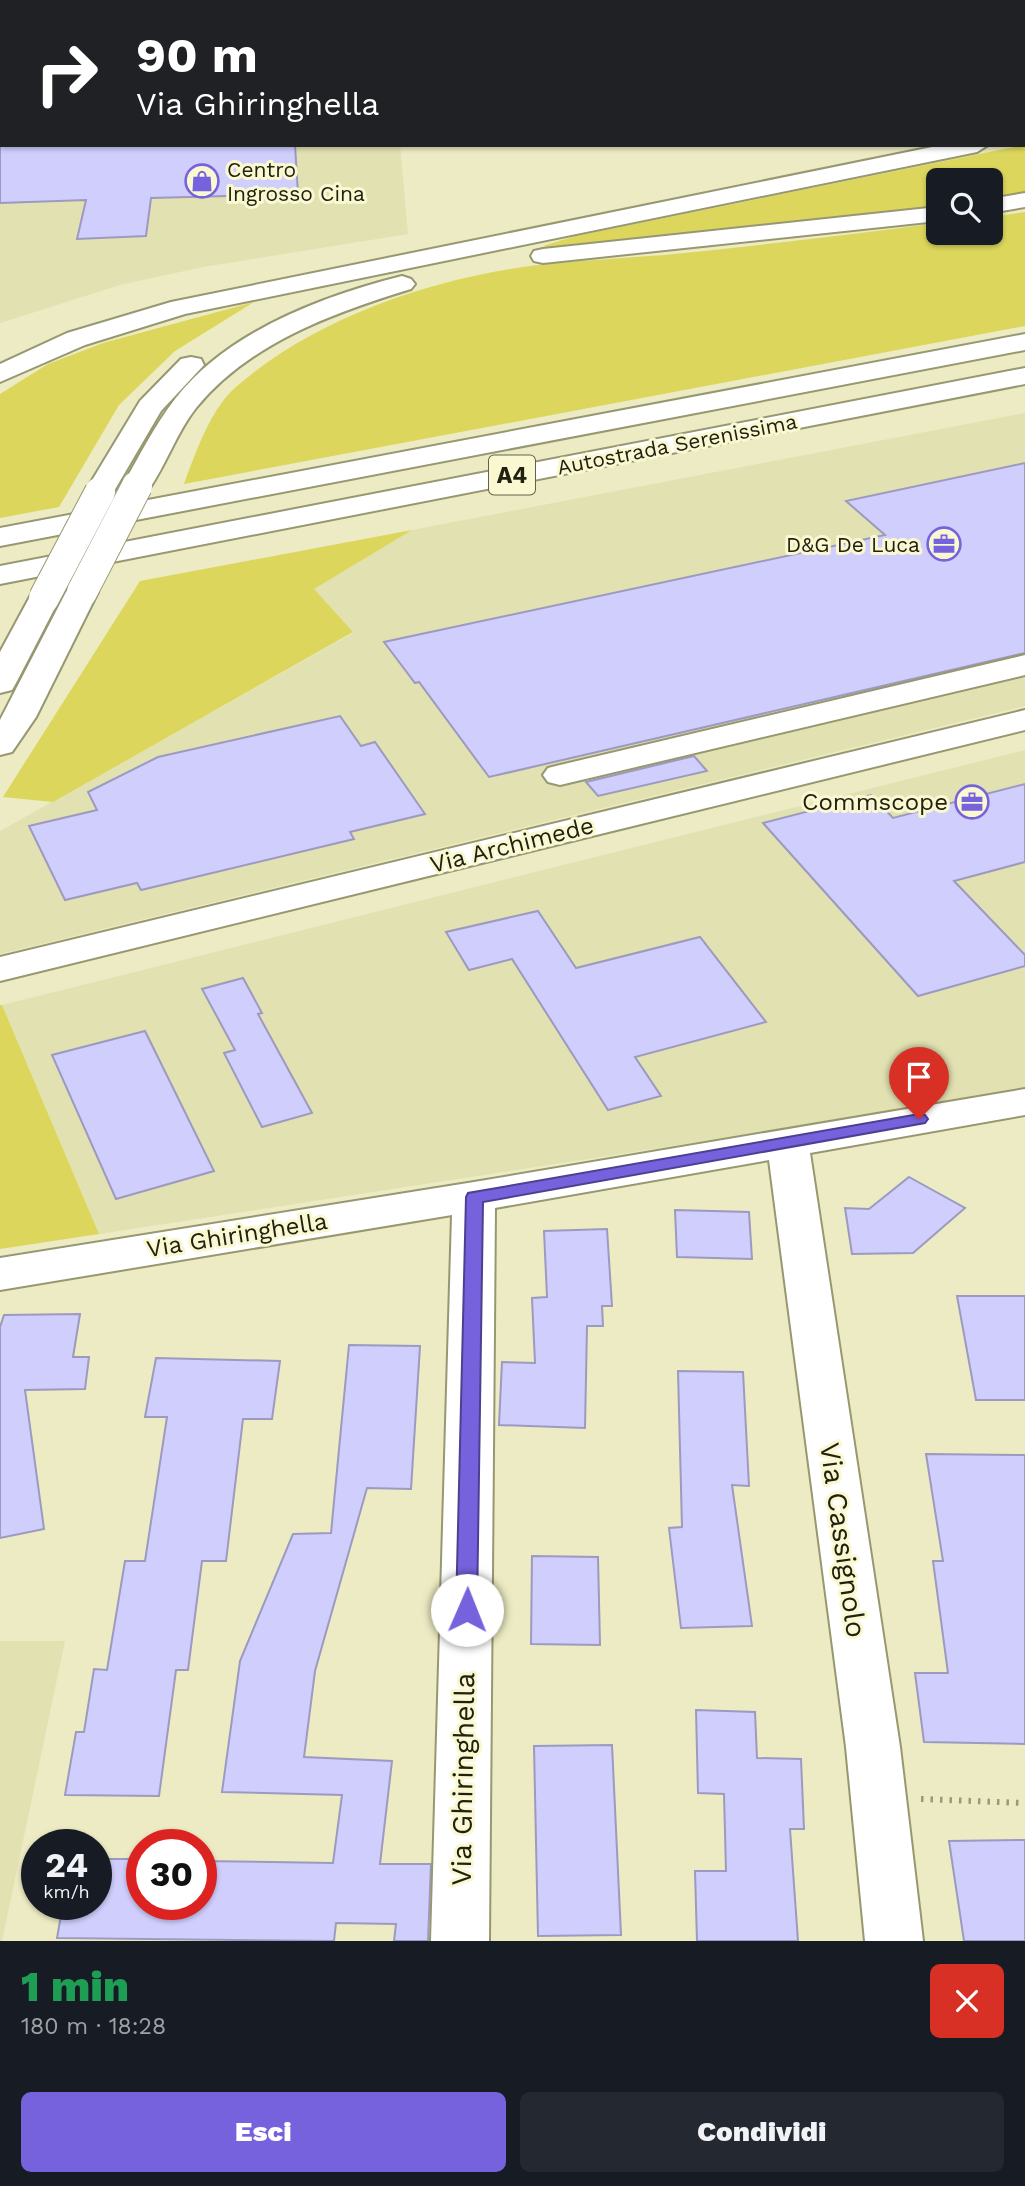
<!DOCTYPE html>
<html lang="it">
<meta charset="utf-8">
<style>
body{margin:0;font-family:"Work Sans",sans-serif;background:#242831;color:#f1f3f6;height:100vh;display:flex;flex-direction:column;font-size:26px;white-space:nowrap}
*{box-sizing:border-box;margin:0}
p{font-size:23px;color:#9ea1a6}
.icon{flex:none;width:38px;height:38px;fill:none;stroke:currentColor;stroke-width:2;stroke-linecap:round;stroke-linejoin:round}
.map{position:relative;height:1941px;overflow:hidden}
.details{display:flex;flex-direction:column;background:#171b24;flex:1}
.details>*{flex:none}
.banner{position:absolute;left:0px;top:0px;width:1026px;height:147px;box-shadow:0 2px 5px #0004;background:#202124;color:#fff;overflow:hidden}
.fabs{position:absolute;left:926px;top:168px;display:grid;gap:14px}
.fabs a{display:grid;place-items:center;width:77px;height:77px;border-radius:10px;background:#171b24;box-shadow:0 2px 5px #0004;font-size:35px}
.speed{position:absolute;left:21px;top:1829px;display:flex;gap:14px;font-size:35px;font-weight:700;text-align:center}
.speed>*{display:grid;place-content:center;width:91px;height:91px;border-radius:50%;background:#171b24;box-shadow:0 2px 5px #0004;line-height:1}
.speed small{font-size:18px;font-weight:400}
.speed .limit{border:10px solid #d22;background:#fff;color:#111}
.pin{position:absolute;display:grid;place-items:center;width:60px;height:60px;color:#fff;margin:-72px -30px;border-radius:50% 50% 50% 0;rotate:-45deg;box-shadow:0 0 7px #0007}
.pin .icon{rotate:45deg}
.me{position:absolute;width:77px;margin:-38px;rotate:1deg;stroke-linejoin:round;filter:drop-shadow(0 0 5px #0008)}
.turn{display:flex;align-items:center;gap:24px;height:147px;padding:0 21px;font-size:32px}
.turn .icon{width:91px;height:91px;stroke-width:2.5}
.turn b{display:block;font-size:49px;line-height:60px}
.round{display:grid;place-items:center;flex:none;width:74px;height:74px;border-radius:10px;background:#242831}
.headline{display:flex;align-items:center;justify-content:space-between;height:119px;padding:0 21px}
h1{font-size:42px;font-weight:800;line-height:52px;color:#1e9e55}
.cta{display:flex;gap:14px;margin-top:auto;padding:14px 21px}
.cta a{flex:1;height:80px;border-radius:10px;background:#7662dd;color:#fff;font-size:28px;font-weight:800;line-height:80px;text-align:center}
.cta a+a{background:#242831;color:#f1f3f6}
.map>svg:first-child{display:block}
.built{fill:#e2e1b1}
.green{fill:#dcd75c}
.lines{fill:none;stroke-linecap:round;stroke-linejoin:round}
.canal{fill:#a2d8f0;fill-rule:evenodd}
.building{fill:#cfcefd;stroke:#9c9abe;stroke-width:2}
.minor-casing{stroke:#979771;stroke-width:4}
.highway-casing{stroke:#979771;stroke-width:4}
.path-far1{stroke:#99997b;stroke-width:2.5;stroke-dasharray:1 3.5;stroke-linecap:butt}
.path{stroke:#99997b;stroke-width:6;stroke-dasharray:2.5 7;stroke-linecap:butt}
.minor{fill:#fff;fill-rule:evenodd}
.highway{fill:#fff;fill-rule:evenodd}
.highway-bridge-casing{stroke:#979771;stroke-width:32;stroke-linecap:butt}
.highway-bridge{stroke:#fff;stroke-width:30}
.route{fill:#7662dd;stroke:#4d4090;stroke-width:2}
.labels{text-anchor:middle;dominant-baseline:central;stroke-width:6;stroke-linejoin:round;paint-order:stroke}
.far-poi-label{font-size:21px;fill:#212112;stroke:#f9f8d0;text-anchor:start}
.far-street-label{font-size:21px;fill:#212112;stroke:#f9f8d0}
.shield{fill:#f9f8d0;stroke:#62624b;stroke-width:2}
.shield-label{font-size:23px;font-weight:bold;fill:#212112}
.poi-label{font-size:24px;fill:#212112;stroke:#f9f8d0;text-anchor:end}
.street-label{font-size:24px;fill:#212112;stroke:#f9f8d0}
.near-street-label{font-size:28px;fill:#212112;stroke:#f9f8d0}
</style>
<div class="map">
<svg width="1025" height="1941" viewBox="0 0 1025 1941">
<rect width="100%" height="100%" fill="#ecebc3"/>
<g class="built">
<polygon points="0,29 2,145 400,145 408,234 203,267 120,285 0,323"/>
<polygon points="1025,413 1025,706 0,954 0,831 353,633 313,589 412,530"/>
<polygon points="1025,750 1025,1092 99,1234 2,1005"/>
<polygon points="0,1641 65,1641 2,1941 0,1941"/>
</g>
<g class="green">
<polygon points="1025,142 1025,196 991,202 990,180 938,180 938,210 556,249 543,246 575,236 1024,145"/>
<path d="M1025,212v114l-841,158c11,-30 27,-76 52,-97 81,-71 205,-112 312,-123 38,-4 77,-6 116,-9 91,-9 183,-20 274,-32v10h52l1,-16z"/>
<polygon points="254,302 175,351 119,405 59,507 0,518 0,394 48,364 103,343"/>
<polygon points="412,530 314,589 353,632 53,802 3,797 140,581"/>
<polygon points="0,1005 2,1005 99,1234 0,1249"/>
</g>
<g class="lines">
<g class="canal">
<polygon points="675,0 693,0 694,2 676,2"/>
<polygon points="1017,0 1025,0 1025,8 1024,2"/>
</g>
</g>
<g class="building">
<polygon points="0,145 295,145 298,194 151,198 146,236 77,239 86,200 0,203"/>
<polygon points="1025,463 1025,653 489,777 419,682 415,683 384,642 885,535 846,501"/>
<polygon points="340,716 361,746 375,742 425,814 350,832 354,839 141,890 137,883 65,900 29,826 97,810 88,792 158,757"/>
<polygon points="694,756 707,771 598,796 586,782"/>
<polygon points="1025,784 1025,862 954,881 1025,955 1025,966 918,996 763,823 871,795 893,818"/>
<polygon points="538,911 576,968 700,937 766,1022 635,1057 661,1096 608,1110 512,959 469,970 446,932"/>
<polygon points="243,978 262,1013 258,1014 312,1113 262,1127 224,1053 235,1050 202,989"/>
<polygon points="145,1031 214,1171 116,1199 52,1055"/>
<polygon points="909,1177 965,1208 913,1253 852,1254 845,1208 869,1209"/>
<polygon points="675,1210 749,1212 752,1259 677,1257"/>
<polygon points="607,1229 612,1306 602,1306 603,1326 587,1326 585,1428 499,1425 502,1362 535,1363 532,1298 547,1297 544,1231"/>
<polygon points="957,1296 1025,1296 1025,1400 976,1400"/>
<polygon points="80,1314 73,1357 89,1357 85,1389 25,1390 44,1529 0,1538 0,1327 4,1315"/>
<polygon points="349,1345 420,1346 411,1489 367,1488 315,1671 304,1757 392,1761 380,1864 431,1864 428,1941 394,1941 396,1924 336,1923 334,1941 57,1938 63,1904 96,1904 96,1859 142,1859 142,1904 201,1904 201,1861 333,1863 342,1795 222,1792 240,1661 293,1534 331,1533"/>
<polygon points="156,1358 280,1361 272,1419 243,1419 226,1561 202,1561 188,1670 176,1670 159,1796 65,1795 76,1732 84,1732 94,1669 107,1670 125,1561 145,1561 167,1417 145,1417"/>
<polygon points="678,1371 743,1372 749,1486 732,1485 752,1626 681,1628 669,1528 682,1527"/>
<polygon points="926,1454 1025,1455 1025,1744 924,1742 915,1673 948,1673 933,1561 943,1561"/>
<polygon points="532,1556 598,1557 600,1645 531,1644"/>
<polygon points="696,1710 755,1712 757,1758 801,1759 804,1829 790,1829 798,1941 697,1941 695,1871 726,1871 724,1794 698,1793"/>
<polygon points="612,1745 621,1935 538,1936 534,1746"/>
<polygon points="1025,1840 1025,1941 964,1941 949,1841"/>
</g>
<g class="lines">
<defs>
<g id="minor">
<rect x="0" y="22" width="2" height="12"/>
<polygon points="1025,655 1025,675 560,785 548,782 543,775 548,768 560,765"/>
<polygon points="1025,710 1025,730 0,981 0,957"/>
<polygon points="1025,1089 1025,1115 810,1153 900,1747 923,1941 865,1941 846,1747 769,1160 495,1208 489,1941 431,1941 452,1215 0,1290 0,1258 474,1182"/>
</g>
<g id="highway">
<rect x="1024" y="126" width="1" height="14"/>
<polygon points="942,145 988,145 977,152 185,314 85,345 0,382 0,364 67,333 171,302"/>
<polygon points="1025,193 1025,207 990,213 990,199"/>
<polygon points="938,207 938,221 543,263 534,261 531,256 534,251 543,249"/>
<path d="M402,276l9,3 4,5 -4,5c-78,24 -162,54 -215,119 -20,25 -30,58 -49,84l-10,3 -10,-3 -5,-6c17,-29 32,-60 53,-87 52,-67 147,-103 227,-123z"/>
<polygon points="1025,334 1025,350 0,546 0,528"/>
<polygon points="191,357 201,359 204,365 161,411 110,498 100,501 90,498 85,492 140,401 181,359"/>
<polygon points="1025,368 1025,384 0,584 0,566"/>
<polygon points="82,583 93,585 98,592 36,717 12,752 0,755 0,720 66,592 71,585"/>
<polygon points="44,589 55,591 60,598 16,683 12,690 0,693 0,652 33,591"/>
</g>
</defs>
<use href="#minor" class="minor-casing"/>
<use href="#highway" class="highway-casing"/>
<polyline class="path-far1" points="967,2 985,0"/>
<polyline class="path" points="921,1799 1025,1803"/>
<use href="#minor" class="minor"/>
<use href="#highway" class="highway"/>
<defs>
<g id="highway-bridge">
<polyline points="82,592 137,486"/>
<polyline points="44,598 100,492"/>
</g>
</defs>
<use href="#highway-bridge" class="highway-bridge-casing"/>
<use href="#highway-bridge" class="highway-bridge"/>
</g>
<polygon class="route" points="919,1114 925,1115 928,1119 925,1123 483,1202 477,1610 474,1616 467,1619 459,1616 456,1610 466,1197 468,1193"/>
<defs>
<symbol id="shop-ring" viewBox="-11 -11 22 22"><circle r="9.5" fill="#f9f8d0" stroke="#7662dd" stroke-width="1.5"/><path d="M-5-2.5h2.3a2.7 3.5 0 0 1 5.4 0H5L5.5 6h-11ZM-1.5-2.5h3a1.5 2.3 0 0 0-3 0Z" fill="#7662dd"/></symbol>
<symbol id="office-ring" viewBox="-11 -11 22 22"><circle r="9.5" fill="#f9f8d0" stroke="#7662dd" stroke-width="1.5"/><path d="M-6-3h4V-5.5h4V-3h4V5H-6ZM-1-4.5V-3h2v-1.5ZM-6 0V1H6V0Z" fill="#7662dd"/></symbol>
</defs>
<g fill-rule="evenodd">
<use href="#shop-ring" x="183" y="162" width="38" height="38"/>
<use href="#office-ring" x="925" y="525" width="38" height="38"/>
<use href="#office-ring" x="953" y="783" width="38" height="38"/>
</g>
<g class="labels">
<g class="far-poi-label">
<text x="227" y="169">Centro<tspan x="227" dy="24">Ingrosso Cina</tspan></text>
<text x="920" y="544" text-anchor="end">D&amp;G De Luca</text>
</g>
<g class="far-street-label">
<text transform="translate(677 444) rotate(-11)">Autostrada Serenissima</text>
</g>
<rect class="shield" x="489" y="455.5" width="46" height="39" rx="5"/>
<g class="shield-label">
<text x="512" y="475">A4</text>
</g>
<g class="poi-label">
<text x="948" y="802">Commscope</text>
</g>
<g class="street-label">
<text transform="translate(512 845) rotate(-14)">Via Archimede</text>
<text transform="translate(237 1235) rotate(-9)">Via Ghiringhella</text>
</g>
<g class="near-street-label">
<text transform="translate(843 1540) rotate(82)">Via Cassignolo</text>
<text transform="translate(463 1779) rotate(-89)">Via Ghiringhella</text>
</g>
</g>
</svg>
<div class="fabs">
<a><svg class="icon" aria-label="search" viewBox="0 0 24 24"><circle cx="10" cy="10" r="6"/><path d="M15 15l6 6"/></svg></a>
</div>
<div class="speed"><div>24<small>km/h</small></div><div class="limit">30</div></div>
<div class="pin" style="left:919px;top:1119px;background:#d93025"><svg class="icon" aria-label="arrive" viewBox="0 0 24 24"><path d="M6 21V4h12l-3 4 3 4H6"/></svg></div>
<svg class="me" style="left:467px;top:1610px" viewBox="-20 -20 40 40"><circle r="19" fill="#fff"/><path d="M0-13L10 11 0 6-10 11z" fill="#7662dd"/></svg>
<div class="banner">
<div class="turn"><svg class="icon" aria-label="right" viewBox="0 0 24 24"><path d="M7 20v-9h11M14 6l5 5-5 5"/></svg><div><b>90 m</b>Via Ghiringhella</div></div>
</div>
</div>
<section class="details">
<div class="headline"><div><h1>1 min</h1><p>180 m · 18:28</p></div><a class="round" style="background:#d93025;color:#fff"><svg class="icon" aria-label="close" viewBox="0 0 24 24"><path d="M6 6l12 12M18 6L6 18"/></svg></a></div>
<div class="cta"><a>Esci</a><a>Condividi</a></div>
</section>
